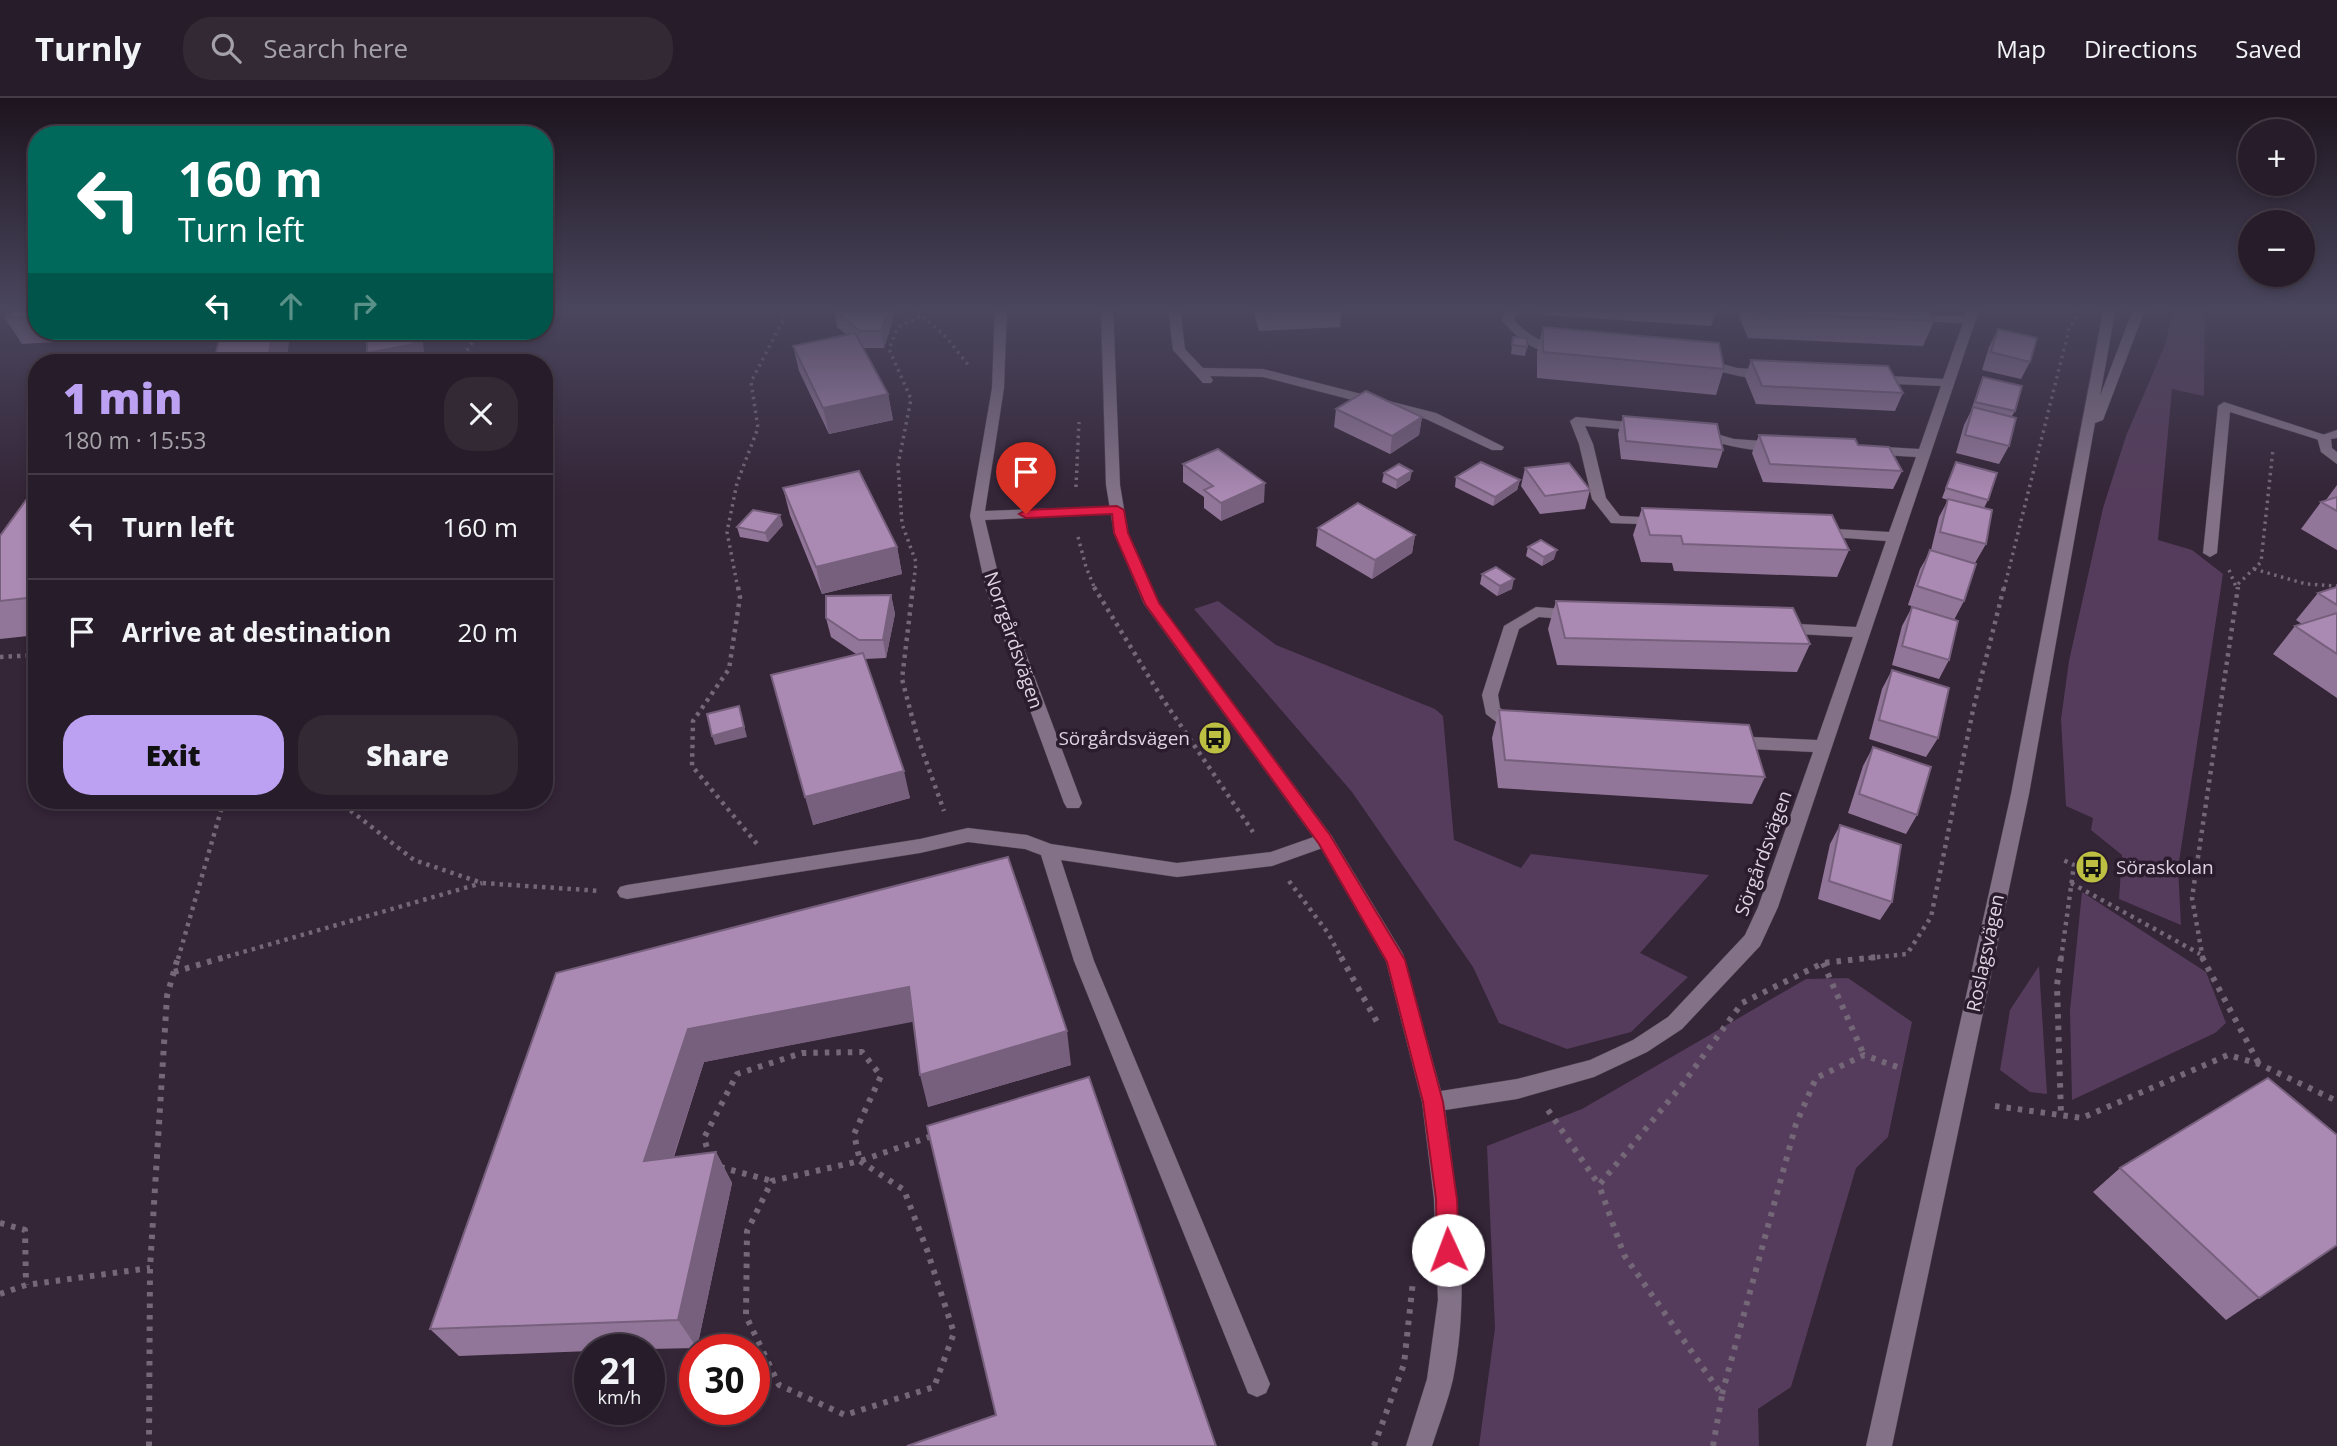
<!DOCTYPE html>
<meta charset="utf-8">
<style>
body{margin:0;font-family:"Open Sans",sans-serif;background:#332935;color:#f1f3f6;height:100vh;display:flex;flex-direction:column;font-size:26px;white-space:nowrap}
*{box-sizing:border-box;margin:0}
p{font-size:23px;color:#a4a1a8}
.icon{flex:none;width:38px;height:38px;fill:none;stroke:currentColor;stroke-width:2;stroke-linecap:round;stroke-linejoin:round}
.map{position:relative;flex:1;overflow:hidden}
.details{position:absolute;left:28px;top:256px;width:525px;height:455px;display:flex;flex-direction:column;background:#271c29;border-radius:28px;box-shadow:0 4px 10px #0003,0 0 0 2px #433a46}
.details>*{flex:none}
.banner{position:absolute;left:28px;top:28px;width:525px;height:214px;border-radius:28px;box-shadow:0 4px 10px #0003,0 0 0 2px #433a46;background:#00695c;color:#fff;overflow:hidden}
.fabs{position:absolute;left:2238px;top:21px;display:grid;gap:14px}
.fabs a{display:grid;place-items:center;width:77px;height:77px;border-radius:50%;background:#271c29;box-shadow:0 4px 10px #0003,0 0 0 2px #433a46;font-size:35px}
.speed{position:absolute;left:574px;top:1236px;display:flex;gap:14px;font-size:35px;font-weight:700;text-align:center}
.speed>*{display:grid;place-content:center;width:91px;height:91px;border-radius:50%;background:#271c29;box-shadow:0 4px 10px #0003,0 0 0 2px #433a46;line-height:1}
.speed small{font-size:18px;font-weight:400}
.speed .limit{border:10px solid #d22;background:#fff;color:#111}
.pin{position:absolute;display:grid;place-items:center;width:60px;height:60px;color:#fff;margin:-72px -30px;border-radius:50% 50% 50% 0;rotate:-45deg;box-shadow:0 0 7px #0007}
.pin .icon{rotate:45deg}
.me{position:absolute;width:77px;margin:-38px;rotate:358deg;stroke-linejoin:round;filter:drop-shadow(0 0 5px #0008)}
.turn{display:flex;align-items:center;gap:24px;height:147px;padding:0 35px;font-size:32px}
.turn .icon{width:91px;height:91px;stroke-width:2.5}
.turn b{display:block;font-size:49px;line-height:60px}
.lanes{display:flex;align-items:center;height:66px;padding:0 35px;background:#0003;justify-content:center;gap:35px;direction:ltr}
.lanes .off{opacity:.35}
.round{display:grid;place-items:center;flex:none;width:74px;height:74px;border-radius:28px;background:#332935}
.head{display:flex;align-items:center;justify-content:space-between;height:119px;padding:0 35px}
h1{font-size:42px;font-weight:800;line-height:52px;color:#bca0f2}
.button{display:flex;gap:14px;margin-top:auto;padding:14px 35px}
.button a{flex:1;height:80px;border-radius:28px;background:#bca0f2;color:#111;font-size:28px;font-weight:800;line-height:80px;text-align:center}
.button a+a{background:#332935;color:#f1f3f6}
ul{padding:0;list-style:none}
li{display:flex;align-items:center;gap:21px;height:105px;padding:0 35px;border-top:2px solid #433a46}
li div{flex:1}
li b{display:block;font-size:26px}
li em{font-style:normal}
header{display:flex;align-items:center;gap:42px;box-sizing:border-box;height:98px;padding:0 35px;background:#271c29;border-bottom:2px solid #433a46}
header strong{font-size:33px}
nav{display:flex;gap:38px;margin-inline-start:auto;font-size:24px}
.search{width:490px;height:63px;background:#332935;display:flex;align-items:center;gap:18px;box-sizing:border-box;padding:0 24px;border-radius:28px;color:#a4a1a8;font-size:26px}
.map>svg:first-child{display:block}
.green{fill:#563c5c}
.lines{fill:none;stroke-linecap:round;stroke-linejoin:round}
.lane-casing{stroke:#4e4150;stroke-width:1}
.street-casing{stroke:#4e4150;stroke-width:1}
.secondary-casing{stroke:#4e4150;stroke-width:1}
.path-far2{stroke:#746777;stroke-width:3.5;stroke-dasharray:2.5 4.5;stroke-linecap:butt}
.path-far1{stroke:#746777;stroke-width:4.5;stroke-dasharray:3.5 5;stroke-linecap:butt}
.path{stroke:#746777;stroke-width:6;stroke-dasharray:4.5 7;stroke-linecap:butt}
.lane{fill:#837287;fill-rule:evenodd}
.street{fill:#837287;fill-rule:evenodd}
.secondary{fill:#837287;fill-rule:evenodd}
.wall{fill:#927699}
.shaded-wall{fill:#77607d}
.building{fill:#aa89b2;stroke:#77607d;stroke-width:2}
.route{fill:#e11d48;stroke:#92132f;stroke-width:2}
.labels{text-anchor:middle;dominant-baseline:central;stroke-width:7;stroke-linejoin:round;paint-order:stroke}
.street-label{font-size:19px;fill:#ded4e0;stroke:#2a1b2d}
.poi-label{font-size:19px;fill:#ded4e0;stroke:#2a1b2d;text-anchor:end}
</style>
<header>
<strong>Turnly</strong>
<div class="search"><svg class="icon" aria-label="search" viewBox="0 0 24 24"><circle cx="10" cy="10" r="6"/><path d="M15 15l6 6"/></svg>Search here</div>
<nav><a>Map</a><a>Directions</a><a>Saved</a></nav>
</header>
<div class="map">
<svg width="2337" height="1348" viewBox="0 0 2337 1348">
<rect width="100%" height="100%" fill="#342537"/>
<g class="green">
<polygon points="2174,209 2205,209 2204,298 2172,291 2158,442 2192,452 2223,476 2178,770 2181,827 2119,801 2122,757 2091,732 2093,720 2066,708 2061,621 2069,563 2103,410 2126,338 2165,247"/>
<polygon points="1218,503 1276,547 1435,611 1443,618 1454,742 1521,770 1531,756 1709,777 1640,855 1688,879 1631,934 1567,951 1499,925 1473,869 1352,694 1194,511"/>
<polygon points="2082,794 2206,874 2226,925 2215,935 2072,1002 2070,912"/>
<polygon points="2039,868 2047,996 2030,994 2000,972 2010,912"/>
<polygon points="1848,880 1912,924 1888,1039 1856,1070 1791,1289 1758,1311 1759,1348 1479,1348 1495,1230 1487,1048 1582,1011 1806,881"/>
</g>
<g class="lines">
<defs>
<g id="lane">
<polygon points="995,209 1007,209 1004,290 985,413 1117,408 1124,412 1117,416 985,422 1002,492 1082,705 1079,710 1067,710 1064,705 986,492 970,418 992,290"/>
<polygon points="1168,209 1180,209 1185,251 1203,270 1263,271 1436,315 1504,349 1502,352 1492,352 1426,321 1263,279 1210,278 1213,282 1211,285 1203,285 1173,252"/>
<polygon points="2224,304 2331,339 2324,343 2319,342 2230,314 2217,455 2210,459 2203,455 2218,308"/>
<polygon points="968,730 1027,737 1051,746 1177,765 1271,754 1325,735 1331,737 1334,742 1331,747 1272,768 1177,779 1061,762 1094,863 1270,1286 1266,1295 1257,1299 1248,1295 1074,863 1041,757 1025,751 968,744 920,755 627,801 620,799 617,794 620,789 627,787 920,741"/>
</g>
<g id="street">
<path d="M1101,209h12l7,178 8,48 31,70 172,232 72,119 38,137 76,-12 73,-19 43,-20 35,-23 77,-82 13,-28 55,-155 -83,-4 -9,-6 9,-6 87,4 36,-103 -74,-4 -8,-5 8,-5 77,4 30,-86 -68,-5 -7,-4 7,-4 71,4 27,-75 -48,-3 -7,-4 7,-4 51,3 22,-63 -69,-3 -6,-4 6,-4 71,4 20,-56 -52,-2 -6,-3 6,-3 54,1 3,-9h12l-202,600 -18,39 -78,83 -35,23 -53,25 -77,22 -72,11c12,88 26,180 8,269 -5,22 -14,45 -21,67h-26l21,-67 11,-79 -4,-101 -12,-97 -36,-141 -67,-116 -175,-241 -30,-71 -8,-48z"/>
<path d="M1507,209h12l-5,13c15,16 28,23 49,27v6c-25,3 -46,-14 -61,-33z"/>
<path d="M1724,209h43l4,3c-10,6 -37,3 -47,-3z"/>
<path d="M1702,260l35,10 34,2 6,4c-16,12 -61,-4 -79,-9l-2,-3z"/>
<polygon points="1576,319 1648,326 1648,332 1643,333 1585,328 1593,346 1606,400 1620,418 1661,420 1668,424 1666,427 1611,425 1592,401 1579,346 1570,323"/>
<path d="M1699,331l35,10 43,3 7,4c-16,13 -71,-5 -90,-10v-6z"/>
<polygon points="2337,332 2337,340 2331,341 2332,350 2337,354 2337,366 2321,354 2317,339"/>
<polygon points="1536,509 1576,512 1584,517 1576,522 1539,519 1519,531 1498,597 1500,610 1525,627 1523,631 1504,630 1486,616 1482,597 1504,528"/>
</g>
<polygon id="secondary" points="2104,209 2116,209 2100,298 2134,209 2146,209 2103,322 2095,325 2029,696 1892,1348 1866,1348 2011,696"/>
</defs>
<use href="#lane" class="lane-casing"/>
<use href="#street" class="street-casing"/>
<use href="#secondary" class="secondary-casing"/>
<g class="path-far2">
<polyline points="913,209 947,240 969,268"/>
<polyline points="459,264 480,233"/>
<polyline points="1076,389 1079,324"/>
<polyline points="1078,439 1086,469 1095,491"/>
<polyline points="2254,471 2306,486 2337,488"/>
<polyline points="2229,472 2237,491"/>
<polyline points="2238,486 2261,464 2273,351"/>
<polyline points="738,491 727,434 737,385 758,330 751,284 783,222 783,209"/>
<polyline points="913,491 916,464 902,426 898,367 911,301 889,251 898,229 922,217"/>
<polyline points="2004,491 2069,231 2079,214"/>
</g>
<g class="path-far1">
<polyline points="738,489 740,499 729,571 693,623 692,668 757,746"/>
<polyline points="913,489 902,581 917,638 944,713"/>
<polyline points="1094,489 1160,597 1253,734"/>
<polyline points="0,559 37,557"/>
<polyline points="337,702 414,762 482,785 601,793"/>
<polyline points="1289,783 1328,835 1342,861"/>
<polyline points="2071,785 2200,856"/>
<polyline points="178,861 224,702"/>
<polyline points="219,861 482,785"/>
<polyline points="1860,861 1907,856 1931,819 1973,612 2004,489"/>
<polyline points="2061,861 2074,767 2061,761"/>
<polyline points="2203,861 2192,800 2238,489"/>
</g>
<g class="path">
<polyline points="1341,859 1377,924"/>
<polyline points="2061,859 2057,887 2061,1017"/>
<polyline points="2202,859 2259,966"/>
<polyline points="1823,865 1864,957"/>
<polyline points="174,874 225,859"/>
<polyline points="1995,1008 2082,1020 2228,957 2259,966 2337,1003"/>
<polyline points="1548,1012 1599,1087"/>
<polyline points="710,1060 704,1040 737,976 802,955 862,954 881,978 854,1036 860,1063 935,1037"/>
<polygon points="860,1063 904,1092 927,1152 954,1235 934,1289 845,1317 779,1287 746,1218 747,1133 772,1083"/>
<polyline points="720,1069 772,1083"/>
<polyline points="0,1125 25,1132 26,1187"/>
<polyline points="0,1196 26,1187 150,1170"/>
<polyline points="1722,1296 1796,1026 1816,980 1864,957 1903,971"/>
<polyline points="149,1348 150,1170 167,898 178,859"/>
<polyline points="1374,1348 1404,1266 1413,1183"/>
<polyline points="1713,1348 1722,1297 1624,1157 1599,1087 1682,987 1742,905 1823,865 1877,859"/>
</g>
<use href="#lane" class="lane"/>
<use href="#street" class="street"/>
<use href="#secondary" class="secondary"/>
</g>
<g class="wall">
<polygon points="37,209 37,233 83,233 73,243 22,246 5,220"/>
<polygon points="834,209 893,209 894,218 884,250 863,250 888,296 893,322 829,336 799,273 793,248 847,237 837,229"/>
<polygon points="1252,209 1342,209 1340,229 1259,233"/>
<polygon points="1542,209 1716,209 1717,211 1711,228 1543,217"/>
<polygon points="1741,209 1925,209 1934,223 1923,248 1748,240 1739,218"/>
<polygon points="1543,229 1724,271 1716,297 1537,280 1537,254"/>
<polygon points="1998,231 2030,264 2021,281 1982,272 1989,249"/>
<polygon points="1513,239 1527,249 1525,258 1511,256"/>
<polygon points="1751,262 1903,295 1895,313 1756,306 1745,279"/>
<polygon points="1983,279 2015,313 2012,318 2009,348 1999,366 1956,355 1964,327 1971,313 1979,288"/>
<polygon points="1336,311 1422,319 1419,337 1390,356 1334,329"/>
<polygon points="1623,318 1723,352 1717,370 1621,361 1618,336"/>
<polygon points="1759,337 1858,347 1902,373 1893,391 1763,384 1752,355"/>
<polygon points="1956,364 1988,402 1984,410 1986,446 1975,465 1945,457 1964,503 1954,522 1949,562 1939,581 1892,567 1902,528 1912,509 1950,520 1908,507 1920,471 1931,452 1939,419 1948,402 1942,400"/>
<polygon points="1183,366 1264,404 1221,423 1204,410 1204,399 1183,384"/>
<polygon points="1525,370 1590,392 1585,411 1540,416 1521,388"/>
<polygon points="1384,375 1410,382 1396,391 1382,384"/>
<polygon points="1456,379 1520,382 1517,392 1493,408 1455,389"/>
<polygon points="37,387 37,537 0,541 0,438"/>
<polygon points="2337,387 2337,452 2301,431 2321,404 2326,402"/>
<polygon points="783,390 897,449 902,476 822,496 790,417"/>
<polygon points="1642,410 1849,452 1837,479 1674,473 1672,465 1641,464 1633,437"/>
<polygon points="783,427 768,444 740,439 737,429"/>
<polygon points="1318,430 1415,437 1412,455 1372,481 1316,448"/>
<polygon points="1528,449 1554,461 1542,468 1526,458"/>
<polygon points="1482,476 1512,491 1497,498 1480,486"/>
<polygon points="2337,489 2337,600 2273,556 2295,528 2302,526 2296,522 2318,495"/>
<polygon points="891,497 895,516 886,560 865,561 910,700 813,727 856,556 831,539 826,520"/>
<polygon points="1556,503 1810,546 1797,574 1557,567 1548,531"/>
<polygon points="1892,572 1938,640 1926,659 1869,641 1882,591"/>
<polygon points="1499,612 1765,679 1752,706 1498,690 1492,640"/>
<polygon points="1873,649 1917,717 1906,736 1848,715 1863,668"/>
<polygon points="1840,727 1892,804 1880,822 1818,801 1830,746"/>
<polygon points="1008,759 1071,967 928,1009 913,923 704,964 674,1059 716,1054 732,1085 697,1250 649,1251 590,1251 590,1253 459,1258 430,1231 556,875"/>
<polygon points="2120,1070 2337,1147 2226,1222 2093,1094"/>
</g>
<g class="shaded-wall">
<polygon points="889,209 893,209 894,218 884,250 881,233"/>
<polygon points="66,233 83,233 73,243"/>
<polygon points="273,233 291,233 286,264 247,264"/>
<polygon points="413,233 422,233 425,264 372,264 367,255"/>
<polygon points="888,296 893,322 829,336 823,310"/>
<polygon points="1422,319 1419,337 1390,356 1392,338"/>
<polygon points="1412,373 1410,382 1396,391 1397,382"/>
<polygon points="1520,382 1517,392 1493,408 1495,399"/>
<polygon points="1265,385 1264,404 1221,423 1221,405"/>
<polygon points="780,417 783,427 768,444 765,435"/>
<polygon points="1415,437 1412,455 1372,481 1375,462"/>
<polygon points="897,449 902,476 822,496 816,469"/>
<polygon points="1557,452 1554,461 1542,468 1544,459"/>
<polygon points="1514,481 1512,491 1497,498 1500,488"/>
<polygon points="37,485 37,513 27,500"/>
<polygon points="891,497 895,516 886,560 883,542"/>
<polygon points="739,608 747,639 715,647 712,638"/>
<polygon points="904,673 910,700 813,727 805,699"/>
<polygon points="909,889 917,923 704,964 662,1094 644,1063 688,931"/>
<polygon points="1067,933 1071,967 928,1009 920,977"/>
<polygon points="716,1054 732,1085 697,1250 678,1222"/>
</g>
<g class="building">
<polygon points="17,209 37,209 37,219 5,220"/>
<polygon points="836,209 889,209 881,233 860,233 834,212"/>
<polygon points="1689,209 1716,209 1717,211"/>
<polygon points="1754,209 1925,209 1934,223 1757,215"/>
<polygon points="1543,229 1719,245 1724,271 1543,254"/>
<polygon points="1998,231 2037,240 2030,264 1991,254"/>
<polygon points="221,233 273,233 268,261 247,264 214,264"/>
<polygon points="367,233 413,233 414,246 367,255"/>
<polygon points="855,235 888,296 823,310 793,248"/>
<polygon points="1513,239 1527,240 1527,249 1512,247"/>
<polygon points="1751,262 1888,268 1903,295 1762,288"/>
<polygon points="1983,279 2022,288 2015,313 1975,304"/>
<polygon points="1366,293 1422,319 1392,338 1336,311"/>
<polygon points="1973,309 2016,320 2009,348 1965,337"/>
<polygon points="1623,318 1717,326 1723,352 1626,343"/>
<polygon points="1759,337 1855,341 1858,347 1889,349 1902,373 1770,366"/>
<polygon points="1218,351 1265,385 1221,405 1204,392 1213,388 1183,366"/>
<polygon points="1481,364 1520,382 1495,399 1456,379"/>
<polygon points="1956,364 1997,375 1988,402 1946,390"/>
<polygon points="1569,365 1590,392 1545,398 1525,370"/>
<polygon points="1399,366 1412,373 1397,382 1384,375"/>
<polygon points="859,373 897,449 816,469 783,390"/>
<polygon points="37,387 37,485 27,500 0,503 0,438"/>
<polygon points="2337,399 2337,413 2321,404"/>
<polygon points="1948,401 1992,412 1986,446 1940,434"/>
<polygon points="1358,405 1415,437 1375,462 1318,430"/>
<polygon points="1642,410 1832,417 1849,452 1683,446 1681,438 1650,437"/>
<polygon points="753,412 780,417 765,435 737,429"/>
<polygon points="1541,442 1557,452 1544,459 1528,449"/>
<polygon points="1930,452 1976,466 1964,503 1917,488"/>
<polygon points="1496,469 1514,481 1500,488 1482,476"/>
<polygon points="2337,489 2337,507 2318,495"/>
<polygon points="891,497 883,542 859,542 826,520 826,498"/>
<polygon points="1556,503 1793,510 1810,546 1565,540"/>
<polygon points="1912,509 1958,523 1949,562 1902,548"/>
<polygon points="2337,515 2337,556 2295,528"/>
<polygon points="863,555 904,673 805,699 771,577"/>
<polygon points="1892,572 1949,590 1938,640 1879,622"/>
<polygon points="739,608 744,629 712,638 707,616"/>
<polygon points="1499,612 1749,627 1765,679 1505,662"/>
<polygon points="1873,649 1931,669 1917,717 1859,696"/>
<polygon points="1840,727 1901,747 1892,804 1829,783"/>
<polygon points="1008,759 1067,933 920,977 909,889 688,931 644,1063 716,1054 678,1222 430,1231 556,875"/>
<polygon points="1089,979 1216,1348 907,1348 996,1317 927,1028"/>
<polygon points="2268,980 2337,1037 2337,1147 2259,1200 2120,1070"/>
</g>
<linearGradient id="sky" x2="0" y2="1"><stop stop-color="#1d141e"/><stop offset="0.53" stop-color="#4a465e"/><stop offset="1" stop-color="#4a465e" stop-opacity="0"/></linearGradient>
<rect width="2337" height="398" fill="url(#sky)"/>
<polygon class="route" points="1117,408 1124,412 1128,435 1159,505 1330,737 1405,862 1443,1004 1457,1101 1459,1152 1456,1159 1448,1162 1441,1159 1437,1152 1436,1101 1423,1004 1387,864 1319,746 1145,506 1114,435 1112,416 1026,420 1019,416 1026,412"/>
<defs>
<symbol id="bus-disc" viewBox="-11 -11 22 22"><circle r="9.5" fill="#bdbf43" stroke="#2a1b2d"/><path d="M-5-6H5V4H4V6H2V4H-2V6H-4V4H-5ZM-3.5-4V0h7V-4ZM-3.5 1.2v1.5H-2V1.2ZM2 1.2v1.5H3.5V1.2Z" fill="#111"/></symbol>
</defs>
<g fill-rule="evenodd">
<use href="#bus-disc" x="1196" y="621" width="38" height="38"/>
<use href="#bus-disc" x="2073" y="750" width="38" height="38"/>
</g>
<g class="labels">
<g class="street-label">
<text transform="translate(1014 542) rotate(71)">Norrgårdsvägen</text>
<text transform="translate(1763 755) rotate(-70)">Sörgårdsvägen</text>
<text transform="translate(1985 855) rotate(-78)">Roslagsvägen</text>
</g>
<g class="poi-label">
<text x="1190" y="640">Sörgårdsvägen</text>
<text x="2116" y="769" text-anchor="start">Söraskolan</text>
</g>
</g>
</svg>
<div class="fabs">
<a>+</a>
<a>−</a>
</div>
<div class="speed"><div>21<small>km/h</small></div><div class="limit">30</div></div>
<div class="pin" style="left:1026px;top:416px;background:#d93025"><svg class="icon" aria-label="arrive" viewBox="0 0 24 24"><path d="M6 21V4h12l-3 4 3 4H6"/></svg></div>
<svg class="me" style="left:1448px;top:1152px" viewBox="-20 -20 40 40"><circle r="19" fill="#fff"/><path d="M0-13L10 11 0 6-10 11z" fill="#e11d48"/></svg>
<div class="banner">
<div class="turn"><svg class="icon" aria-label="left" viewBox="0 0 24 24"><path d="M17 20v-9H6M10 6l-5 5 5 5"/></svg><div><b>160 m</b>Turn left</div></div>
<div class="lanes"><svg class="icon" aria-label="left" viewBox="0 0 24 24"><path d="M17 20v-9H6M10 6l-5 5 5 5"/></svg><svg class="icon off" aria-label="ahead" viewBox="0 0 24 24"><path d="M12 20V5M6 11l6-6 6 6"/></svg><svg class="icon off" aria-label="right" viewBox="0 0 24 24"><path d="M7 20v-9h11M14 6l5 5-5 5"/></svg></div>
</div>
<section class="details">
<div class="head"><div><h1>1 min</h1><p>180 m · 15:53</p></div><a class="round"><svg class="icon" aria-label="close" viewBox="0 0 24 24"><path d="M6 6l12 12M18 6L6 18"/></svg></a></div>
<ul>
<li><svg class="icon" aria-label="left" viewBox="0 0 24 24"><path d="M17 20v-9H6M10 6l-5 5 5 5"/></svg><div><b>Turn left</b></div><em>160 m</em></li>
<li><svg class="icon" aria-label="arrive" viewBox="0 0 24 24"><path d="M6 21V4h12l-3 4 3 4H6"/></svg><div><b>Arrive at destination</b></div><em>20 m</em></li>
</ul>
<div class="button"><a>Exit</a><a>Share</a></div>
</section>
</div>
